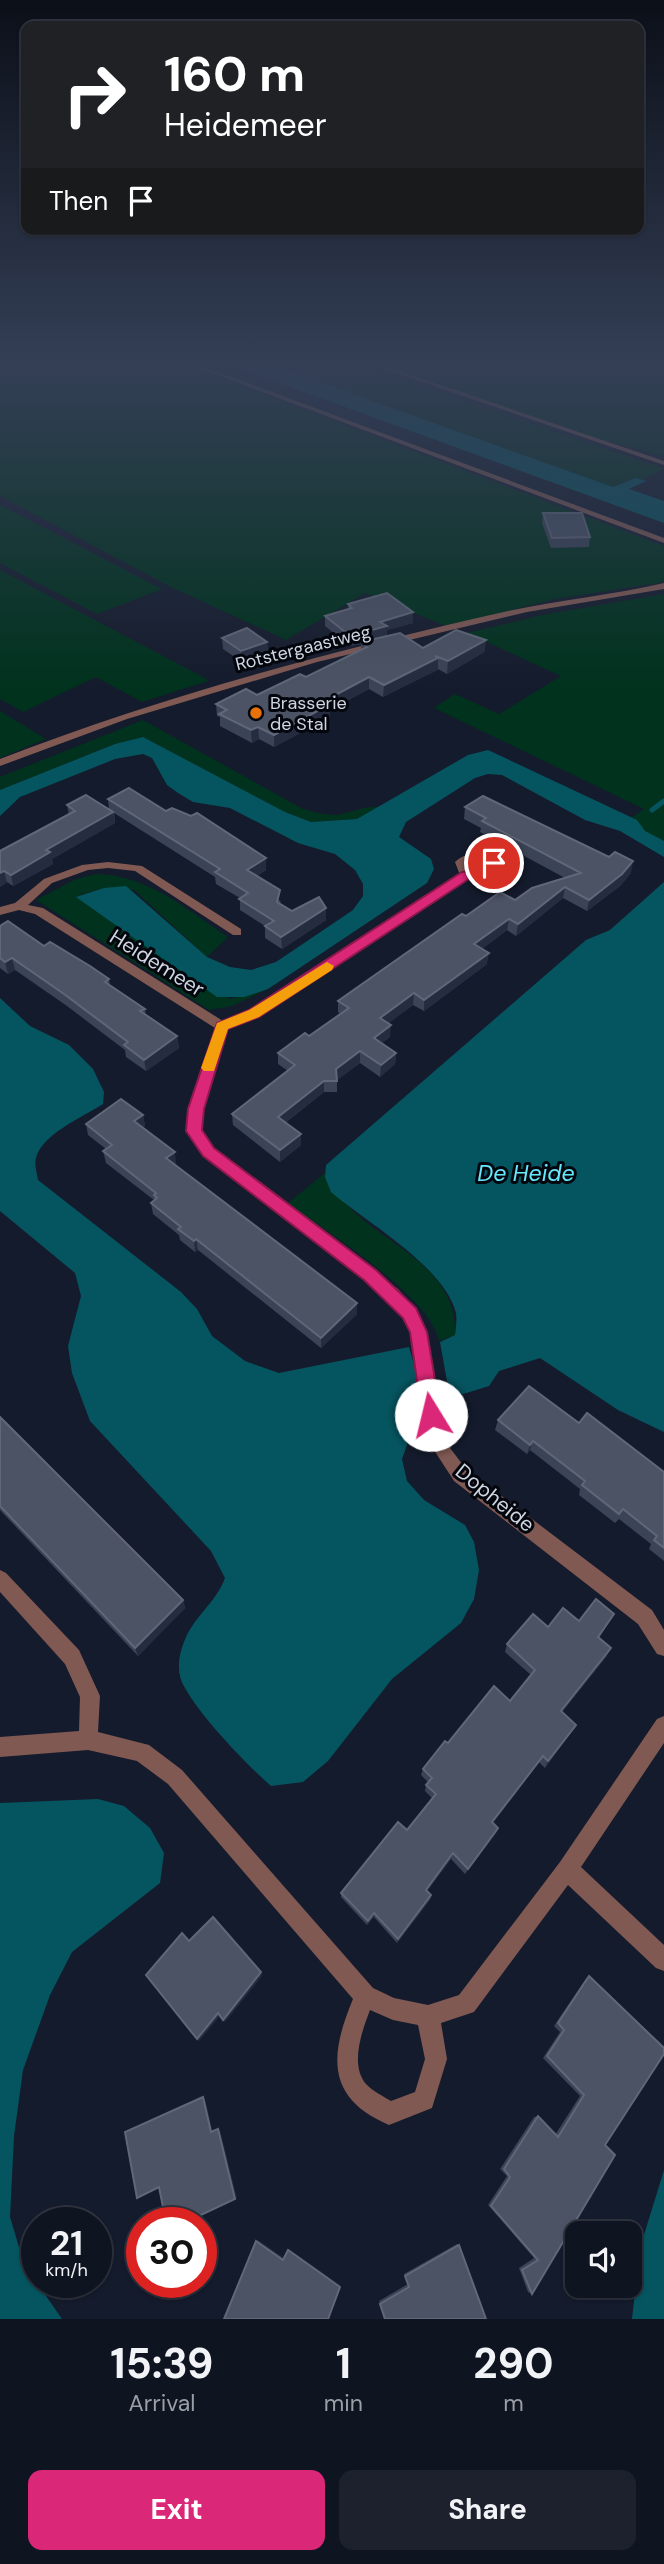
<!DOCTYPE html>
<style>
body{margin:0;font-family:"DM Sans",sans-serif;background:#1d212e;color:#f1f3f6;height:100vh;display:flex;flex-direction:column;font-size:26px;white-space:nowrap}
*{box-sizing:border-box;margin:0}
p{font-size:23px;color:#9b9ea5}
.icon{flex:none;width:38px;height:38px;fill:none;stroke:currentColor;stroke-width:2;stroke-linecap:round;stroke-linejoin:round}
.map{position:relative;height:2319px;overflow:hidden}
.drawer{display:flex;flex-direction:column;background:#0f1421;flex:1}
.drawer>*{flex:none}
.banner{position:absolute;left:21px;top:21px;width:623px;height:214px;border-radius:14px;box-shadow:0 2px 5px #0004,0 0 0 2px #2f333f;background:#202124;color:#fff;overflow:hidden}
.controls{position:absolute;left:565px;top:2221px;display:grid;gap:14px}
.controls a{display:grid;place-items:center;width:77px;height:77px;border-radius:14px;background:#0f1421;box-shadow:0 2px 5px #0004,0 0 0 2px #2f333f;font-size:35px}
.speed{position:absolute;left:21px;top:2207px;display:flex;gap:14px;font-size:35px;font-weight:700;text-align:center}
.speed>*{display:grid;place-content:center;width:91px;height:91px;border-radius:50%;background:#0f1421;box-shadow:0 2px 5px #0004,0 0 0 2px #2f333f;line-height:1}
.speed small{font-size:18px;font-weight:400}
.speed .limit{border:10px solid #d22;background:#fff;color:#111}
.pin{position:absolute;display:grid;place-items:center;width:60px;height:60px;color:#fff;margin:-30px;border:4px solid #fff;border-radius:50%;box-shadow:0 2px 7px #0007}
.me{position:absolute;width:77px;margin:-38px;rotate:351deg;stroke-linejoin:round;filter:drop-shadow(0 0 5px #0008)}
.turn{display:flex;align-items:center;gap:24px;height:147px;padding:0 28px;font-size:32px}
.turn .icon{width:91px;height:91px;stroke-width:2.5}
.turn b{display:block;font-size:49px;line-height:60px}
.then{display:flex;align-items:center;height:66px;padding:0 28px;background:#0003;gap:14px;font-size:26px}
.eta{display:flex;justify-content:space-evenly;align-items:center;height:119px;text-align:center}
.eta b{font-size:42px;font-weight:700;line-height:49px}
.cta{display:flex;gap:14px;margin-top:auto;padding:14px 28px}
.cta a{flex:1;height:80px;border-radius:14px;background:#db2777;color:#fff;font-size:28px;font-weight:700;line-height:80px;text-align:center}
.cta a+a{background:#1d212e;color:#f1f3f6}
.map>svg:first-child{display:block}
.green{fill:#00321d}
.water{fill:#055560}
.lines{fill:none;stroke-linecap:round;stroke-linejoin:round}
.stream{stroke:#055560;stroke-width:5}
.minor{fill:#805953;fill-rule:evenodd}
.tertiary{fill:#805953;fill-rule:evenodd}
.wall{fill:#3b4356}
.shaded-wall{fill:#252c3f}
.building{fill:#4b5364;stroke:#606778;stroke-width:2}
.route{fill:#db2777;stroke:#8e194d;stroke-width:2}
.slow{fill:#f59e0b}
.food-dot{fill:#e8710a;stroke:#04060d;stroke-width:2.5}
.labels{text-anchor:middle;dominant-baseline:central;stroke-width:6;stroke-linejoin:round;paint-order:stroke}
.far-street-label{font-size:18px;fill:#cfd5e1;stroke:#04060d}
.far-poi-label{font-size:18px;fill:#cfd5e1;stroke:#04060d;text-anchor:start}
.street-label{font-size:21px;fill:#cfd5e1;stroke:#04060d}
.water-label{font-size:23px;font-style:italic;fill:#65e7fc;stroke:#04060d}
</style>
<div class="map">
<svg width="664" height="2319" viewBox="0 0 664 2319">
<rect width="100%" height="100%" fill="#141b2c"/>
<g class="green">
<polygon points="0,364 182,364 664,546 664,582 556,599 446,626 365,593 286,640 169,586 0,496"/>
<polygon points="269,364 357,364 664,469 641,480 636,478 613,487"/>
<polygon points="378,364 664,364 664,456 596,438"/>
<polygon points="0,505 162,589 97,614 0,563"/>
<polygon points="0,570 205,678 208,681 142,702 96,677 23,712 0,699"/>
<polygon points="664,594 664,845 625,822 644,809 434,708 455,694 499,714 561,676 467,633 542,615"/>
<polygon points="0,711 46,739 0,758"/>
<path d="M143,720l160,89c13,3 26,8 39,5 15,-3 22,-8 38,-7l-23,12 -46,3 -26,-10 -142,-75 -28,7 -115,46v-13z"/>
<path d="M96,874c52,1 90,35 132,63l-21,20 -73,-67 -30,-2 -27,8 152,103 39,-10 -36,17 -23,4 -173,-110 40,-21z"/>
<path d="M325,1173v4c9,11 18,24 28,34 41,38 105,60 102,124l-16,6c-9,-46 -113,-109 -151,-138z"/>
</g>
<g class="water">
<polygon points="227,364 269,364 613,487 636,478 646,481 629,489 664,501 664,523"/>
<polygon points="143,737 285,812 311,822 357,819 468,755 488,750 637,820 645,831 664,841 664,857 620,831 585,820 502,775 488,774 475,778 406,822 399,837 431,859 434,869 427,883 268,989 244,997 217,997 76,897 104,888 126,886 207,957 230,967 251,970 276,962 353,910 363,896 363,884 355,870 335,854 298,843 230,808 193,802 178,793 167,785 152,758 143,754 115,759 20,797 0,816 0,790 115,744"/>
<path d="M664,882v550l-46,-22 -78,-52 -41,13 -10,15 -39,12 -10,-56 15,-7c1,-7 2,-16 1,-22 -12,-47 -89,-90 -125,-121l-6,-15 1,-12 260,-225 24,-10z"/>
<path d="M0,998l30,28 39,19 24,24 11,23 -1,12c-20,13 -61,30 -67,54 -2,7 1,15 2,22l143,112 16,17 15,27 33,25 34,12 130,-26 16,55 -12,2 -1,27 -10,28 5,22 17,19 41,25 9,17 5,28 -5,29 -13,24 -69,56 -64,82 -25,21 -32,4c-25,-22 -70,-69 -86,-98 -9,-14 -7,-31 -1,-46 9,-25 32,-39 41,-64l-14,-27 -121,-130 -18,-48 -4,-27 13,-50 -6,-23 -75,-62z"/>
<polygon points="98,1799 124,1806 150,1828 164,1853 160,1883 72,1952 50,1995 23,2070 14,2136 10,2217 24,2264 62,2319 0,2319 0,1803"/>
<polygon points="664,2170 664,2319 632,2319 640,2248"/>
</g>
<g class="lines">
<polyline class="stream" points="652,810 664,801"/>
<g class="minor">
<polygon points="188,364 197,364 664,538 664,543"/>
<path d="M480,853l18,8 2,2 -3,12 -18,6 -9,-3 -212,139 -30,12 -25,80 -2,21 12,18 185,141 17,19 11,24 13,83 8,29 19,25 186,141 12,20v26l-7,-2 -19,-30 -184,-143 -22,-34 -9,-32 -13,-83 -6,-15 -16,-18 -185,-143 -16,-25 2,-22 26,-81 -180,-114 -16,-4 -19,5v-8l15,-4 29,-24 38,-14 26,-3 34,4 99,63v6h-8l-98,-64 -27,-3 -20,2 -36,13 -24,22 15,3 180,113 27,-10 210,-136 -5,-13c7,-7 16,-8 25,-9zM478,859l10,5v7l-9,3 -11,-4 -1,-7z"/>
<path d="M0,1570l6,3 73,77 21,46 -2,36 51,13 33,25 191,218 21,10 34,7 31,-10 101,-133 97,-143 7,-3v27l-83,124 83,78v26l-8,-3 -88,-83 -94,127 -33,11 6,36 -15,49 -43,17c-64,-27 -59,-71 -36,-126l-185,-215 -31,-23 -49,-11 -88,7v-20l79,-6 1,-34 -15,-33 -65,-72zM370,2010l23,10 25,5 7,34 -10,33 -24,9c-8,-5 -17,-9 -24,-16 -18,-19 -5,-54 3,-75z"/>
</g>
<g class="tertiary">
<polygon points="370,364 379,364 664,461 664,465"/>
<path d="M664,583v6l-137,23 -210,50 -190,57 -127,47v-7c165,-64 335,-109 508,-148 51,-11 104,-16 156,-28z"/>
</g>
</g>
<g class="wall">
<polygon points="543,513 590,537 589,547 551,548 542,523"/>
<polygon points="348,604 413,623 387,630 387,636 423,648 486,640 484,652 447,674 438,669 383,697 369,689 330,710 330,717 274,747 259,739 252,743 220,726 220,717 217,716 216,704 257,695 306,677 361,650 361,644 350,646 325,626 325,616 348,609"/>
<polygon points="222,638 267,642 268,653 242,662 223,649"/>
<polygon points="108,799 166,811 266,870 257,876 281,902 280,903 292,911 326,920 282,949 265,938 265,926 240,910 240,898 216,884 215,877 114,813 115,823 52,859 53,864 13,886 7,882 0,887 0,851 69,815 67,805 109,809"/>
<polygon points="465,807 631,873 620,886 587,911 563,898 516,936 507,930 482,949 487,964 424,1011 413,1005 388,1023 390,1037 382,1043 396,1053 395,1064 380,1077 360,1063 337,1080 337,1092 324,1092 285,1123 301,1145 280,1162 233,1125 232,1114 288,1071 278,1064 278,1053 309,1036 340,1014 338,1012 338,1001 466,916 515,900 565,878 480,832 481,828 464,819"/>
<polygon points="0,926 44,946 109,979 110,985 145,1009 146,1015 177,1036 179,1048 146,1071 126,1057 125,1050 67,1006 15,970 8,974 0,968"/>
<polygon points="143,1115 145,1126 143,1127 176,1163 174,1164 357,1314 321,1348 198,1250 195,1252 180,1240 179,1235 153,1214 151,1203 154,1200 106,1163 103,1151 106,1149 88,1135 86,1124"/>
<polygon points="0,1417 183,1600 185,1608 138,1656 0,1510"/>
<polygon points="498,1420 579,1423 664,1472 664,1561 649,1549 651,1544 619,1519 615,1523 579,1495 580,1489 530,1450 527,1454 495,1430"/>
<polygon points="614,1614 599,1638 607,1656 562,1712 576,1725 572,1731 545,1768 539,1762 493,1823 498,1828 496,1833 465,1874 451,1859 427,1891 431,1895 430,1900 397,1943 374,1917 367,1925 341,1897 341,1893 407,1830 432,1798 425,1791 426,1785 428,1782 421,1775 423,1769 448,1743 510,1701 531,1675 505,1652 507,1644 548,1627"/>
<polygon points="589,1976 605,2145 532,2294 528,2292 519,2268 534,2258 488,2205 507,2176 500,2169 534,2117 538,2116 555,2135 580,2096 543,2058 560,2032 554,2026 585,1980"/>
<polygon points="457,2244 459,2245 385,2319 379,2301 408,2284 404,2274"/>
</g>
<g class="shaded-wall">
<polygon points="413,612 413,623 387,630 387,637 361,642 361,644 350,646 350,636 380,622"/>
<polygon points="486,640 484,652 447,674 448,661"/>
<polygon points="267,642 268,653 242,662 241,651"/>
<polygon points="438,658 438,670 383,697 384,685"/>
<polygon points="369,677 369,689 330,710 330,717 274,747 274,735 324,701"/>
<polygon points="258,727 259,739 252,743 251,730"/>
<polygon points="113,812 115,823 52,859 53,864 13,886 11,875 46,850"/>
<polygon points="266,858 266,870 248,881 247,870"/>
<polygon points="633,861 631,873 620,886 587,911 589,900"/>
<polygon points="4,871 7,882 0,887 0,873"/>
<polygon points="565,887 563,898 516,936 518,924"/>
<polygon points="326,908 326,920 282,949 281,937"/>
<polygon points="509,919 507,930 473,956 474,944"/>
<polygon points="489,953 487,964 424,1011 424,1000"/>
<polygon points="12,958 15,970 8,974 5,962"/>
<polygon points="414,993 413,1005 380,1030 380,1018"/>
<polygon points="391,1025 390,1037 374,1049 374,1038"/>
<polygon points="177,1036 179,1048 146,1071 144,1060"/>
<polygon points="360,1051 360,1063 336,1081 336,1069"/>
<polygon points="396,1053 395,1064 380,1077 381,1065"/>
<polygon points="324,1081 324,1092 278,1128 278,1117"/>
<polygon points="143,1115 145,1126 136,1132 134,1121"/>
<polygon points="301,1134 301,1145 280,1162 280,1150"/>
<polygon points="175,1152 176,1163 168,1169 166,1158"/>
<polygon points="196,1239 198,1250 195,1252 194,1241"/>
<polygon points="357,1303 357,1314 321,1348 321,1338"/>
<polygon points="533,1441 530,1450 527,1454 530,1445"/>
<polygon points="183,1600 185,1608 138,1656 135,1648"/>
<polygon points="611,1648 607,1656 557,1718 561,1711"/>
<polygon points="576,1725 572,1731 545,1768 548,1761"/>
<polygon points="543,1756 539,1762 490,1827 492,1822"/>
<polygon points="498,1828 496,1833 465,1874 468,1869"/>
<polygon points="453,1853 451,1859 425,1894 426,1890"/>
<polygon points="431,1895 430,1900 397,1943 398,1939"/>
<polygon points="374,1913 374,1917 367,1925 368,1921"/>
<polygon points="261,1972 262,1976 225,2022 223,2020"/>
<polygon points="218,2013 220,2016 199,2041 197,2039"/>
<polygon points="203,2097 205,2099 213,2133 211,2132"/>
<polygon points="218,2129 220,2130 237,2198 186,2222"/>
<polygon points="258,2240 284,2258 283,2260 256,2241"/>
<polygon points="289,2249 340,2285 340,2287 288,2250"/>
</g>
<g class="building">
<polygon points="543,513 582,513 590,537 552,538"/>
<polygon points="387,593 413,612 380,622 387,626 350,636 325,616 352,608 348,604"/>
<polygon points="247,628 267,642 241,651 222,638"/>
<polygon points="456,630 486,640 448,661 435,656 438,658 384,685 369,677 324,701 330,704 274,735 258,727 251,730 219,714 227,710 216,704 246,689 257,695 300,674 306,677 367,647 361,642 400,633 423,648"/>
<polygon points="129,788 166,811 172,808 191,816 197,813 266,858 247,870 280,890 277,902 292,911 319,897 326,908 281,937 265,926 274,921 239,899 248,893 215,872 220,869 108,799"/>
<polygon points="86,795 113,812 46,850 50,852 11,875 4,871 0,873 0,851 75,811 67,805"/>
<polygon points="483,796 609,857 615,852 633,861 622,874 589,900 565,887 518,924 509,919 474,944 489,953 424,1000 414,993 380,1018 391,1025 374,1038 396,1053 381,1065 360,1051 336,1069 337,1081 324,1081 278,1117 301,1134 280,1150 232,1114 295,1065 278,1053 305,1033 309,1036 349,1008 338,1001 462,914 466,916 500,892 515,900 532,888 581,873 482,821 486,818 465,807"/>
<polygon points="8,921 44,946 50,942 90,966 109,979 105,982 145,1009 140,1011 177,1036 144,1060 124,1045 128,1042 64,994 12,958 5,962 0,958 0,926"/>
<polygon points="121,1099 143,1115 134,1121 175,1152 166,1158 357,1303 321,1338 196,1239 194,1241 178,1229 181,1227 151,1203 157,1198 154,1195 156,1193 103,1151 112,1145 86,1124"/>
<polygon points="529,1386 579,1423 587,1413 664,1472 664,1548 654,1540 657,1536 623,1509 619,1514 582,1485 585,1481 533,1441 530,1445 498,1420"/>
<polygon points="0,1417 183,1600 135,1648 0,1506"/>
<polygon points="596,1599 614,1614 598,1637 611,1648 561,1711 576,1725 548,1761 543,1756 492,1822 498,1828 468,1869 453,1853 426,1890 431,1895 398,1939 374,1913 368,1921 341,1893 398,1822 407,1830 436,1794 426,1785 432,1778 423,1769 445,1741 448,1743 494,1686 510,1701 535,1670 507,1644 533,1614 548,1627 563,1608 579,1621"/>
<polygon points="213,1917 261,1972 223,2020 218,2013 197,2039 146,1975 182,1933 189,1941"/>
<polygon points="589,1976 664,2048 664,2054 605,2145 615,2155 532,2294 522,2270 538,2260 491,2206 510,2177 504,2169 538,2116 558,2137 584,2095 547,2056 564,2030 558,2023"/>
<polygon points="203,2097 211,2132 218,2129 235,2199 186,2222 166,2222 159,2187 137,2198 125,2132"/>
<polygon points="256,2241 283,2260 288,2250 340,2287 328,2319 224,2319"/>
<polygon points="459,2245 486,2319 385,2319 380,2304 409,2287 405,2276"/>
</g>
<linearGradient id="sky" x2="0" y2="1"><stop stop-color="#0b0f18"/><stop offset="0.53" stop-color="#343f56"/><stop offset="1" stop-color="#343f56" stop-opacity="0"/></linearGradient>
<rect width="664" height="689" fill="url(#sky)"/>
<polygon class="route" points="494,859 500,863 497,876 479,882 469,879 259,1017 228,1029 204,1109 202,1130 214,1148 376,1270 416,1308 427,1332 441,1415 438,1421 431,1423 425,1421 422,1415 410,1332 403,1318 364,1280 203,1156 186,1131 188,1109 217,1023 249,1010 462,872 487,871 488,863"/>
<polygon class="slow" points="327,962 334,966 332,970 259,1017 228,1029 214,1071 204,1071 201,1068 217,1023 249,1010"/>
<circle class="food-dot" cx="256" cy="713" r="7"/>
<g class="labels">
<g class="far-street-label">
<text transform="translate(303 648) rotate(-14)">Rotstergaastweg</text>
</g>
<g class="far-poi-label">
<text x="270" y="703">Brasserie<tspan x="270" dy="21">de Stal</tspan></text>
</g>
<g class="street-label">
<text transform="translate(157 963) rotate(32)">Heidemeer</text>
<text transform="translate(495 1498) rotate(39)">Dopheide</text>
</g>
<g class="water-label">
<text x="526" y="1173">De Heide</text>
</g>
</g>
</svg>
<div class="controls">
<a><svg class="icon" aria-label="sound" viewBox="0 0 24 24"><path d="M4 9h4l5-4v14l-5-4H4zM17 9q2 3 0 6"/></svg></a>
</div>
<div class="speed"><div>21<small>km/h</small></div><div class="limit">30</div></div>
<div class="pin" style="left:494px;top:863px;background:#d93025"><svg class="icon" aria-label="arrive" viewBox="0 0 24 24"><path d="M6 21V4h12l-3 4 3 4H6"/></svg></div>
<svg class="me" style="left:431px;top:1415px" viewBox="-20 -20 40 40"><circle r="19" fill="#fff"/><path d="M0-13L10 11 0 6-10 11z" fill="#db2777"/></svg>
<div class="banner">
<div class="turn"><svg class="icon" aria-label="right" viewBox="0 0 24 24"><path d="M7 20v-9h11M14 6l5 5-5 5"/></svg><div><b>160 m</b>Heidemeer</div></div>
<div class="then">Then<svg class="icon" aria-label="arrive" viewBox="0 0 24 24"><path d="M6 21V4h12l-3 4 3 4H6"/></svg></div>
</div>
</div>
<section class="drawer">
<div class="eta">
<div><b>15:39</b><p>Arrival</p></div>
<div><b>1</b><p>min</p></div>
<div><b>290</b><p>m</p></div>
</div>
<div class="cta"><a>Exit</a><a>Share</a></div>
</section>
